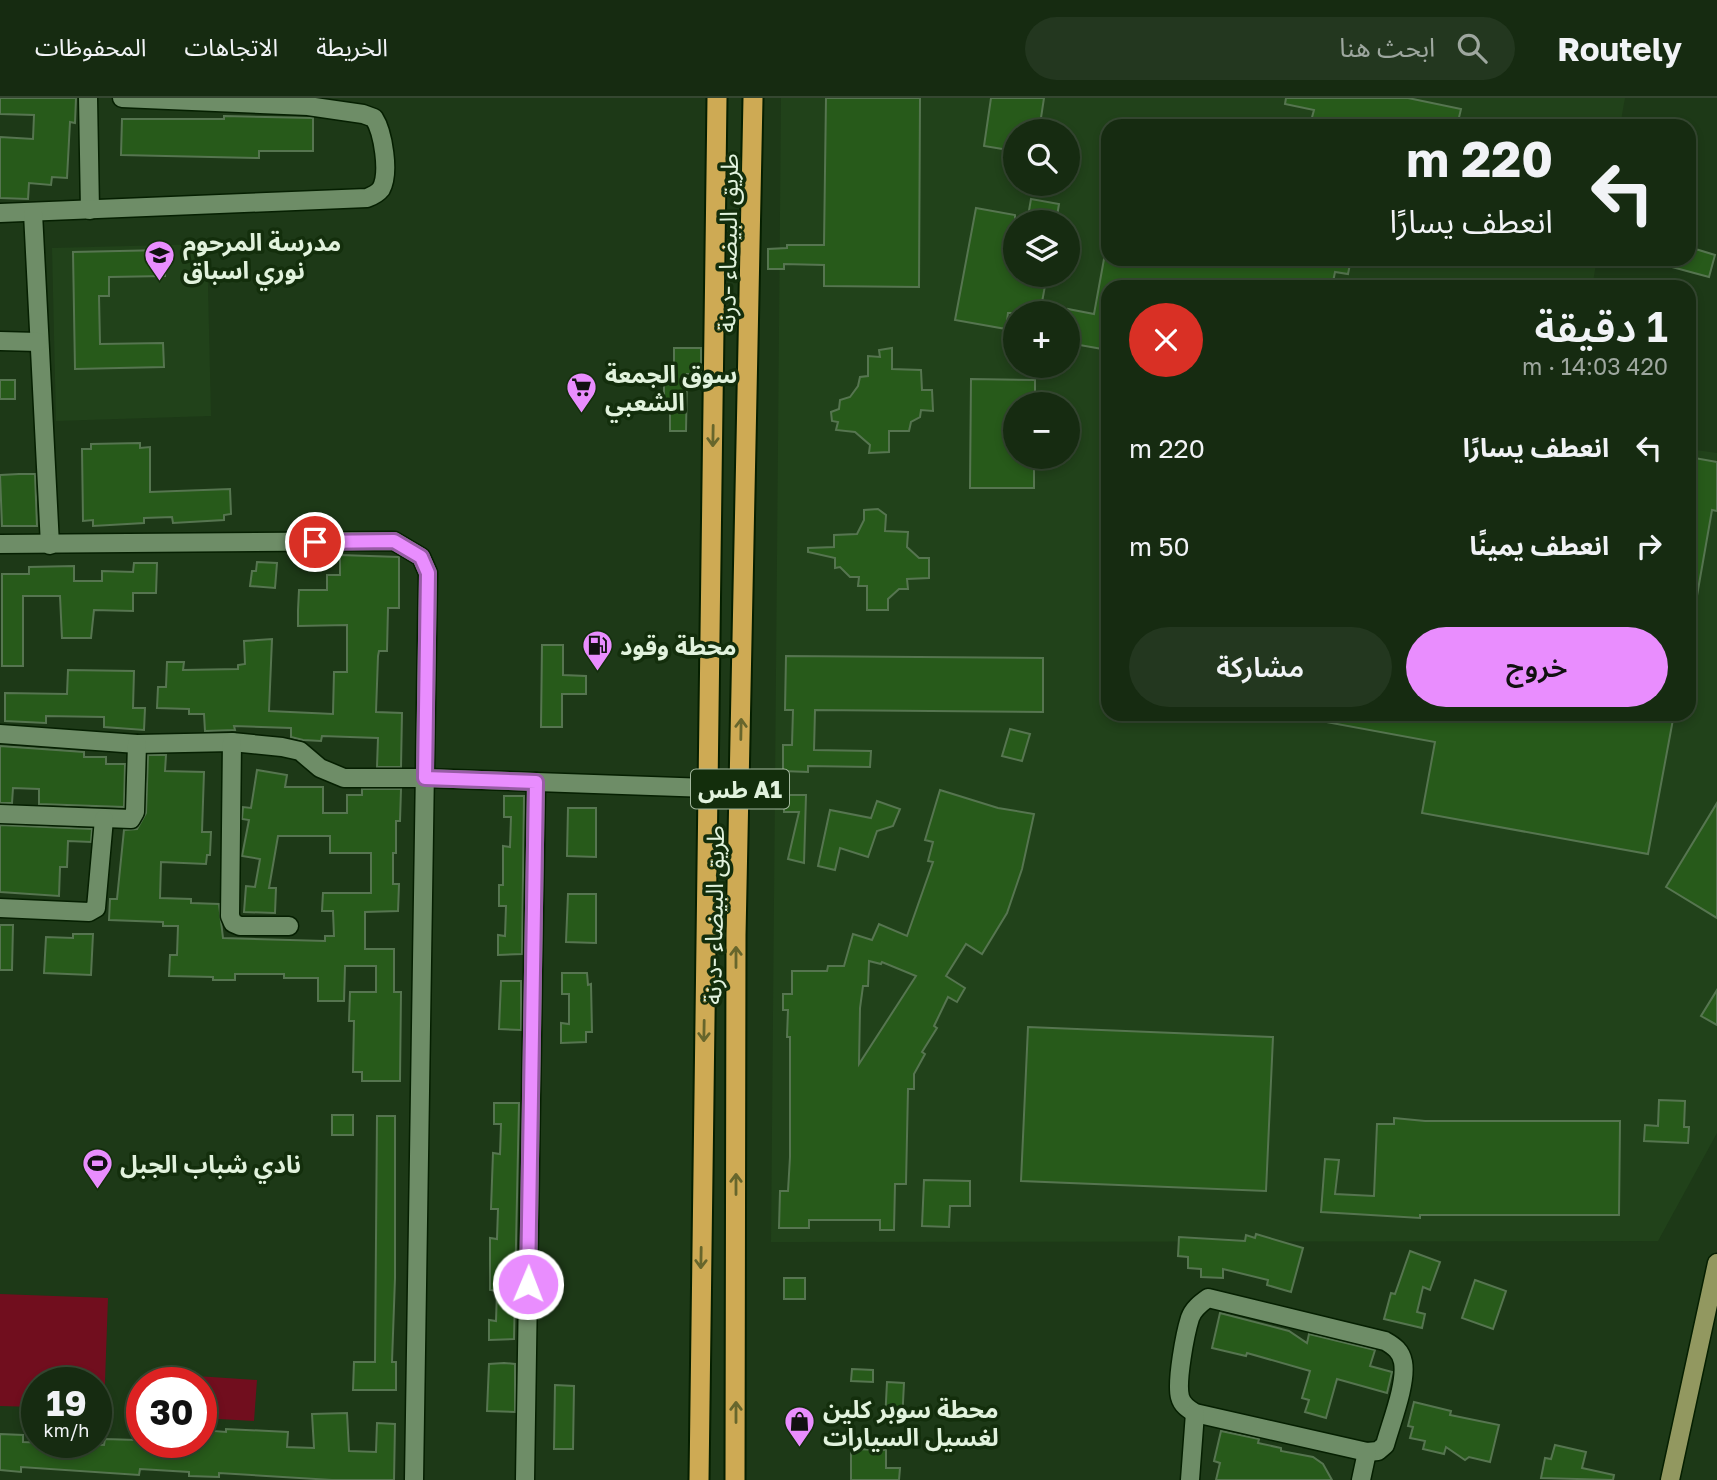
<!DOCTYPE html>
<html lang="ar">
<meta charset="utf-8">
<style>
body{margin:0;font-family:"Golos Text","Noto Sans Arabic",sans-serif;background:#23371f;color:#f1f3f6;direction:rtl;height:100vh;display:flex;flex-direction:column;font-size:26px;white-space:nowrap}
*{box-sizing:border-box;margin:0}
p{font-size:23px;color:#9ea79f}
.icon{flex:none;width:38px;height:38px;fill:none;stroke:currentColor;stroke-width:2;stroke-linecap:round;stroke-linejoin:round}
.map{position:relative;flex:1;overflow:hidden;direction:ltr}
.drawer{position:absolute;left:1101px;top:182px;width:595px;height:441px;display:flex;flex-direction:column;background:#162b11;border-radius:21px;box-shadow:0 4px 10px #0003,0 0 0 2px #354731;direction:rtl}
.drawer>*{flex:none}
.banner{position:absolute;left:1101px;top:21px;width:595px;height:147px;border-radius:21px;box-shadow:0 4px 10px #0003,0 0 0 2px #354731;direction:rtl;background:#162b11;color:#f1f3f6;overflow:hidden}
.controls{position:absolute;left:1003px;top:21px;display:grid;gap:14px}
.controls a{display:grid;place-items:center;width:77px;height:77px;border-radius:50%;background:#162b11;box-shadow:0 4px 10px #0003,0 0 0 2px #354731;font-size:35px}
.speed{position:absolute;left:21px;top:1269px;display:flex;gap:14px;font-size:35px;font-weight:700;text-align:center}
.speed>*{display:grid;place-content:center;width:91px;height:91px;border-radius:50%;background:#162b11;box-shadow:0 4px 10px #0003,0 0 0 2px #354731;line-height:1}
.speed small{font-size:18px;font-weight:400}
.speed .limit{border:10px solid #d22;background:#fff;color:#111}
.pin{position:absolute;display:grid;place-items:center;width:60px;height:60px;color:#fff;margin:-30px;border:4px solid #fff;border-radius:50%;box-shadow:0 2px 7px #0007}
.me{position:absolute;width:77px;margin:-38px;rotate:1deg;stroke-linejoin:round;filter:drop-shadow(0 0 5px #0008)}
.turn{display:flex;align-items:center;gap:24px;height:147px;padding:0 28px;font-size:32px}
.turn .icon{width:91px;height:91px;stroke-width:2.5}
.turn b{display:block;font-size:49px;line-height:60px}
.round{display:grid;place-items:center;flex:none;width:74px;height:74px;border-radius:37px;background:#23371f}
.summary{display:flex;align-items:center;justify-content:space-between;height:119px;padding:0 28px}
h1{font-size:42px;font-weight:600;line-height:52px}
.action{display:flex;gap:14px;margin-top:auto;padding:14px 28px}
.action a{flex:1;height:80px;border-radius:42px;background:#e98dfe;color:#111;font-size:28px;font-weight:600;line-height:80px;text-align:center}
.action a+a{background:#23371f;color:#f1f3f6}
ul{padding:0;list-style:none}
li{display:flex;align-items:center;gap:21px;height:98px;padding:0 28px}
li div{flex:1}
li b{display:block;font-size:26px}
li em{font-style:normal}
header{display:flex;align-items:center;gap:42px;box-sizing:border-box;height:98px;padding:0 35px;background:#162b11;border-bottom:2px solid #354731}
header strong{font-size:33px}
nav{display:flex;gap:38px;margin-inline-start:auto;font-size:24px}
.search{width:490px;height:63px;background:#23371f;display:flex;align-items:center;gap:18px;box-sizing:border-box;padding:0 24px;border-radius:38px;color:#9ea79f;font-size:26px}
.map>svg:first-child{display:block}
.built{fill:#21421a;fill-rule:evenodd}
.green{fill:#710e1e}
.building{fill:#275a1a;stroke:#567550;stroke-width:2;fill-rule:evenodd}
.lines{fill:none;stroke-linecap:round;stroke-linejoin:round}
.minor-casing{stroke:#051f01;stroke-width:21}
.secondary-casing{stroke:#051f01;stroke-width:21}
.trunk-casing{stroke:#051f01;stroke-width:23}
.minor{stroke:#6e8d67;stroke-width:18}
.secondary{stroke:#929860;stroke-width:18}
.trunk{stroke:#ceaa54;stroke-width:19}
.oneway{stroke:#67662c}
.route-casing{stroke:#975ca5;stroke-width:18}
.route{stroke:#e98dfe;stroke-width:12}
.labels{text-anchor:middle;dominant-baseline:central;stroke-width:7;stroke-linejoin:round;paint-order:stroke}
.shield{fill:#132e0c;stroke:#a3b79e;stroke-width:2}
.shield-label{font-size:23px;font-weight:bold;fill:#e1f2dd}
.poi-label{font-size:24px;font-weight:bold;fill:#e1f2dd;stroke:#132e0c;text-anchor:start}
.street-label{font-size:24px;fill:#e1f2dd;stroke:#132e0c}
</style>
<header>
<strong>Routely</strong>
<div class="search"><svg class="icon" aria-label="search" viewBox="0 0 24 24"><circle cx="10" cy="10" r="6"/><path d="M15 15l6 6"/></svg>ابحث هنا</div>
<nav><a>الخريطة</a><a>الاتجاهات</a><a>المحفوظات</a></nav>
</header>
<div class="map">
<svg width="1717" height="1382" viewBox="0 0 1717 1382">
<rect width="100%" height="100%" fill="#1d3917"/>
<g class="built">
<path d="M781,0h844l-5,28h-512v133h489l-5,28h-484v427h581v-265l28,4v680l-59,108 -887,1zM1015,33h53v53h-53zM1015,124h53v53h-53zM1015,215h53v53h-53zM1015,306h53v53h-53z"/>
<polygon points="207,146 211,318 56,323 52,150"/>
</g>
<g class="green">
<polygon points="0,1196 108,1200 104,1311 96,1311 96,1284 37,1284 37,1309 0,1308"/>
<polygon points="167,1276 257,1282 254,1323 201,1320 201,1284 166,1284"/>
</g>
<g class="building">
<polygon points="0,0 76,0 75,25 70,24 67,80 52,79 51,87 29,85 28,101 0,100 0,39 33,41 34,17 0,16"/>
<polygon points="826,0 920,0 919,189 824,188 824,167 784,166 784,171 768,171 768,151 787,150 787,147 824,147"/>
<polygon points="991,0 1044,0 1039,33 1015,33 1015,53 984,48"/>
<polygon points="1286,0 1408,0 1461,11 1457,28 1333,28 1311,23 1314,12 1285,6"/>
<polygon points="224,18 313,20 313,53 259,53 259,60 121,57 122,21 224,21"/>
<polygon points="1031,101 1059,106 1056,124 1027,124"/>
<polygon points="976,110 1015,117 1015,177 1047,177 1040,215 1008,215 1006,231 955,222"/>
<polygon points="1689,149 1715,157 1709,179 1657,165 1657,161 1689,161"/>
<polygon points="165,152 165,178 109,179 109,198 99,198 100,246 163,245 164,269 75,271 73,154"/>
<polygon points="1104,161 1351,161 1348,176 1335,174 1332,189 1108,189 1108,252 1068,245 1068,211 1094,216"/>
<polygon points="674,250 701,250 701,276 687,276 686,333 670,333 670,305 664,305 664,274 674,274"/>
<polygon points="892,250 892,271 921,272 922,292 932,292 933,313 921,312 920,319 911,324 909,333 889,333 889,354 869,355 870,347 855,334 836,332 838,324 832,323 831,314 839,311 840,302 850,299 858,288 860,279 868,278 868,258 880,259 879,252"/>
<polygon points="971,281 1035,282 1035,306 1015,306 1015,359 1034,359 1034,390 970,390"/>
<rect x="0" y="282" width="15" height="19"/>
<polygon points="140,345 140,350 150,349 150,394 230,391 231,416 224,417 224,422 173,425 172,419 144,420 144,425 93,428 93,422 83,423 82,351 91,351 91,346"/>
<polygon points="1689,359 1717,364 1717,413 1712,412 1695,509 1689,508"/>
<polygon points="19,376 35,376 37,428 2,428 0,377"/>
<polygon points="878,411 886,417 885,433 908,434 907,449 919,460 929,460 929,480 907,481 908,491 899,491 888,501 888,512 867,512 867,488 858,488 859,479 850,479 840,469 835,470 835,460 808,454 808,450 834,449 834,437 857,436 864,422 864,412"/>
<polygon points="340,457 399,459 399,510 388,510 387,553 379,553 378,558 376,614 402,615 401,669 377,669 378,640 322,638 321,643 303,642 291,639 291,630 234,628 235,632 205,633 204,616 189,616 189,611 157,610 158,589 166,589 167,564 184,564 183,572 238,571 238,567 245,566 244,543 272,541 269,613 333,616 334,574 347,574 347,527 298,528 298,512 299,492 327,492 327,477 340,477"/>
<polygon points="257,464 277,465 275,490 250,488 252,473 256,473"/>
<polygon points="134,465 157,465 156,495 133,495 133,513 94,512 91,540 62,540 60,498 23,498 23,568 2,568 2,476 29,476 29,469 74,468 74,483 102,483 102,473 133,474"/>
<polygon points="542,547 563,547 563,577 586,578 586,596 562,596 562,629 541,629"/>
<polygon points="786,558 1043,560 1043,614 815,612 814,652 871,653 870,669 808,668 808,674 783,673 783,647 792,647 793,612 785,612"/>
<polygon points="68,572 134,573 133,610 145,610 144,632 104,629 104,619 46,618 46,625 5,623 5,595 67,596"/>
<polygon points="1315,616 1674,616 1648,756 1422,715 1435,644 1315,622"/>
<polygon points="1010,631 1030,636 1022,663 1002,658"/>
<polygon points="0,648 84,654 84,659 106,659 106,666 125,666 124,709 39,706 39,691 13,690 12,705 0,705"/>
<polygon points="148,657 166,657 165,673 204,674 202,734 211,734 210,757 207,757 206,766 161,764 160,800 191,801 191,805 219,806 223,840 325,843 325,838 334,838 333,813 322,813 323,795 371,795 371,755 330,755 330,738 278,738 269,790 276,790 275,815 244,814 246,788 255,789 260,761 242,758 249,722 242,721 243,709 251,710 257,672 287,677 285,689 323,689 323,715 347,715 347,697 362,697 362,691 401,691 400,723 396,723 396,755 393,755 393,786 399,786 398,813 365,814 365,851 394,851 394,894 401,894 400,983 362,983 362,974 353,974 354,923 349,923 350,894 376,894 376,868 345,868 344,903 318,903 318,880 284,880 284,876 235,876 235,882 213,882 213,879 169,878 170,857 177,857 178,828 163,828 163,824 109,822 110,801 117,801 124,732 137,731 146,715"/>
<path d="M940,692l58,18 36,6 -12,55 -15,44 -25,41 -16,-10 -20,32 19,12 -8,14 -9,-5 -14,29 3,2 -15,24 3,2 -11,20v15h-6l-2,95h-11l-1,46h-14v-10h-71v8h-30l1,-37h8l2,-34v-120h-3l1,-27h-5v-16h9v-23h35l1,-5h16l9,-32 19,6 7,-16 28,12 26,-74 -5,-1 5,-19 -8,-2zM869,863l12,3 1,-2 34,14 -57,88 1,-56 3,-22h5z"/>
<polygon points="784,697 806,697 804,765 788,761 799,714 784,714"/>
<polygon points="504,698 524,698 522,856 498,857 498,837 505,838 506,808 499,808 499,787 503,787 503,748 510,749 511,719 504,719"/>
<polygon points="877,703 900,711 893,728 877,733 868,759 840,750 835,772 818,768 830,712 871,720"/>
<polygon points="1717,705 1717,820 1666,789"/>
<polygon points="568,710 596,710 596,759 567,758"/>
<polygon points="0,727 92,731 91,744 68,743 67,769 60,769 59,798 0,794"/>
<polygon points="568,796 596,796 596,845 566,844"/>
<polygon points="0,827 13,827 12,872 0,872"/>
<polygon points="73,836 93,836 91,877 44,875 46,839 73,840"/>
<polygon points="562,875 587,875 588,887 591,886 592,934 586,934 586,944 561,945 561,925 569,926 569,896 562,896"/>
<polygon points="501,883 521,883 521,932 499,931"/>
<polygon points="1717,892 1717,927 1701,918"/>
<polygon points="1028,929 1273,939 1266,1093 1021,1083"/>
<polygon points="1659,1002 1685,1003 1684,1029 1689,1029 1688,1045 1644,1043 1645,1027 1658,1028"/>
<polygon points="494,1005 519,1005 514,1241 489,1242 489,1222 496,1223 497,1193 490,1192 490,1140 497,1141 498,1111 491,1111 493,1055 500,1056 501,1026 494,1026"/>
<rect x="332" y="1017" width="21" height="20"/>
<polygon points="377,1018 395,1018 395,1180 392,1264 396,1264 396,1292 353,1292 354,1264 375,1264"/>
<polygon points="1394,1020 1425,1023 1620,1023 1619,1117 1420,1117 1420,1120 1321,1114 1325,1061 1339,1062 1335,1096 1374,1098 1377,1026 1394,1026"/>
<polygon points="924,1082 970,1083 970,1108 950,1108 949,1129 922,1128"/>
<polygon points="1256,1136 1303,1150 1291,1194 1267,1187 1268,1182 1223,1171 1223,1180 1201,1179 1201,1171 1188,1170 1188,1159 1178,1158 1179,1139 1245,1143 1246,1137 1255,1140"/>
<polygon points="1410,1153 1440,1164 1430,1192 1423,1189 1417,1214 1425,1216 1422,1230 1384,1221 1391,1195 1395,1196"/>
<rect x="784" y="1180" width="21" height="21"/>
<polygon points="1475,1182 1506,1193 1493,1231 1462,1220"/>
<polygon points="1220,1215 1289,1233 1307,1245 1309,1236 1375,1252 1370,1268 1392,1274 1387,1295 1337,1281 1326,1320 1305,1314 1309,1302 1302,1300 1310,1273 1247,1255 1246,1258 1212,1250"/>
<polygon points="504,1265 515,1266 515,1314 487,1313 489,1266"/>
<polygon points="852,1271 873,1272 873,1284 851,1283"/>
<polygon points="887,1284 904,1285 902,1324 885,1323"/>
<polygon points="555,1287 574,1288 573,1351 554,1351"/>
<polygon points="1414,1304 1451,1313 1450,1317 1499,1327 1490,1364 1469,1359 1465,1362 1446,1349 1444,1356 1423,1351 1425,1343 1410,1340 1413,1329 1408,1328"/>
<polygon points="347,1315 349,1353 376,1354 377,1325 395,1326 394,1382 332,1382 219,1375 219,1379 189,1378 189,1374 140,1371 139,1377 21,1369 21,1374 0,1372 0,1336 23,1337 23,1344 104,1347 105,1341 201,1344 201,1332 226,1334 226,1331 288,1334 287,1349 314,1350 312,1316"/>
<polygon points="1221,1333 1259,1341 1258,1345 1281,1350 1281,1353 1313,1359 1323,1366 1332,1382 1216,1382 1220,1365 1214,1363"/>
<polygon points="1555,1347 1586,1354 1582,1370 1614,1377 1613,1382 1541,1380 1545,1360 1551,1361"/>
<polygon points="851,1351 886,1352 886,1370 900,1370 899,1382 851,1382"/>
</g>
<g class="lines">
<defs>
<g id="minor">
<polyline points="88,0 90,112"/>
<path d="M0,115l367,-15c5,-2 11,-5 14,-9 9,-16 2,-57 -7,-71l-11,-4 -55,-8 -186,-8"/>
<polyline points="33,115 50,447"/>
<polyline points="0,243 38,244"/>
<polyline points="0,446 394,443 421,459 428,475 414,1382"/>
<polyline points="0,636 137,646 232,644 282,649 300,653 320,670 344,680 425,680 708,690"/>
<polyline points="232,644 230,818 233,825 240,828 289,828"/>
<polyline points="0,716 131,721 135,714 137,646"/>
<polyline points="0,810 89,814 96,810 104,721"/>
<path d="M1208,1200l177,43c9,5 16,10 18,21 4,21 -12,61 -18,83l-7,6 -11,1 -172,-39c-7,-4 -13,-8 -15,-16 -4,-15 5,-63 10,-79 3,-9 11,-15 18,-20z"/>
<polyline points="525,1382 536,684"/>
<polyline points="1190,1382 1195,1315"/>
<polyline points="1361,1382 1367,1354"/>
</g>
<polyline id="secondary" points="1670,1382 1717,1165"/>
<g id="trunk">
<polyline points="699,1382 717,0"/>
<polyline points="735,1382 736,837 753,0"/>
</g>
</defs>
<use href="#minor" class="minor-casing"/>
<use href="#secondary" class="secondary-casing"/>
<use href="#trunk" class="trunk-casing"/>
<use href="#minor" class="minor"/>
<use href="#secondary" class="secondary"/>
<use href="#trunk" class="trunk"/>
</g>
<defs><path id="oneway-shaft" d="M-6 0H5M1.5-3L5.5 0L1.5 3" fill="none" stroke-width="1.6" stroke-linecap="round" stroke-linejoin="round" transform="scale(1.75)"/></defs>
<g class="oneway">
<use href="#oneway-shaft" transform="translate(713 338) rotate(91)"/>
<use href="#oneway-shaft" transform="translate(741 631) rotate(-89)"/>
<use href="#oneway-shaft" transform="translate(736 859) rotate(-90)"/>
<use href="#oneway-shaft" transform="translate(704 933) rotate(91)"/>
<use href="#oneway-shaft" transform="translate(736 1086) rotate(-90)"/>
<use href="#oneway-shaft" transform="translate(701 1160) rotate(91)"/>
<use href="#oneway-shaft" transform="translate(736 1314) rotate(-90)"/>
</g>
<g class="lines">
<defs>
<polyline id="route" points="315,444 394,443 421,459 428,475 425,680 536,684 528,1186"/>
</defs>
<use href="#route" class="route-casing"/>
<use href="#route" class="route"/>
</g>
<defs>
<symbol id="school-pin" viewBox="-11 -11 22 30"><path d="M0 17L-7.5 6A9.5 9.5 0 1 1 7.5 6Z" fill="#e98dfe" stroke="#132e0c"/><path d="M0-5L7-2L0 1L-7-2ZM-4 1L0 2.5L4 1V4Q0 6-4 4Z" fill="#111"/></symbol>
<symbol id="supermarket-pin" viewBox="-11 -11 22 30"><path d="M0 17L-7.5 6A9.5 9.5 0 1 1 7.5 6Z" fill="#e98dfe" stroke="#132e0c"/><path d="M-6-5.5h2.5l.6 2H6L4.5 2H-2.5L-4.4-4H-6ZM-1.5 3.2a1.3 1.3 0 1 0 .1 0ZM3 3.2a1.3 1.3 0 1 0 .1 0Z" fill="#111"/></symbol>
<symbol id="fuel-pin" viewBox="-11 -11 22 30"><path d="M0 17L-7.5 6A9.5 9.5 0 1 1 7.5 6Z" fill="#e98dfe" stroke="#132e0c"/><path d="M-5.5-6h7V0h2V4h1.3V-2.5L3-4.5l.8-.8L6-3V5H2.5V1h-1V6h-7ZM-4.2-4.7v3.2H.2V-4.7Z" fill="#111"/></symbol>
<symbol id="stadium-pin" viewBox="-11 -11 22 30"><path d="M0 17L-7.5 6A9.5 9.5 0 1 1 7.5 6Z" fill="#e98dfe" stroke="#132e0c"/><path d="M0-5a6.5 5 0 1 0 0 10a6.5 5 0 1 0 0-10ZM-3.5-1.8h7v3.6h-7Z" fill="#111"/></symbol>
<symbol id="shop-pin" viewBox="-11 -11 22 30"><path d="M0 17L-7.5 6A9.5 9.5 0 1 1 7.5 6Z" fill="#e98dfe" stroke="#132e0c"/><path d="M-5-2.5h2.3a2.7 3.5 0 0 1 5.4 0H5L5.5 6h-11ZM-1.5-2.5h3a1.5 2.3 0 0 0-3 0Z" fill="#111"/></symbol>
</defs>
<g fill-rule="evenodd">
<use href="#school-pin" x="142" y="140" width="35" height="47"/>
<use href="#supermarket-pin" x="564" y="272" width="35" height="47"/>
<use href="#fuel-pin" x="580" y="530" width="35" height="47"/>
<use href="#stadium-pin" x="80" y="1048" width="35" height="47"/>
<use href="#shop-pin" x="782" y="1306" width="35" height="47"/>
</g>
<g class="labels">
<rect class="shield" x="691" y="671.5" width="98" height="39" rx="5"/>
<g class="shield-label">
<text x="740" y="691">طس A1</text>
</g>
<g class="poi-label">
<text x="183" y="143">مدرسة المرحوم<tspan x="183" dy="28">نوري اسباق</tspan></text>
<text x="605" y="275">سوق الجمعة<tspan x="605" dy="28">الشعبي</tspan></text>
<text x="620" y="547">محطة وقود</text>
<text x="120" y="1065">نادي شباب الجبل</text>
<text x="823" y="1310">محطة سوبر كلين<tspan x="823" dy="28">لغسيل السيارات</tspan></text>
</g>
<g class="street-label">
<text transform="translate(727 145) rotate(-89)">طريق البيضاء -درنة</text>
<text transform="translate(713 817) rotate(-89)">طريق البيضاء -درنة</text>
</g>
</g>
</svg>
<div class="controls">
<a><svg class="icon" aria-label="search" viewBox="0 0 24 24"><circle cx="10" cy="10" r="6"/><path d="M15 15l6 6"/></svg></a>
<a><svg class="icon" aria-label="layers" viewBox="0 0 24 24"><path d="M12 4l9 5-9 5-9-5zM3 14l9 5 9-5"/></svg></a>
<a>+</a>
<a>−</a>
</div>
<div class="speed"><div>19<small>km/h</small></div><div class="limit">30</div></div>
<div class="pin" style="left:315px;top:444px;background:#d93025"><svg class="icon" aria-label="arrive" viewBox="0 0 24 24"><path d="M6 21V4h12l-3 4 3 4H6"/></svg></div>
<svg class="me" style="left:528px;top:1186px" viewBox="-20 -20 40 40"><circle r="17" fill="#e98dfe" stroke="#fff" stroke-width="3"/><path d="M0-11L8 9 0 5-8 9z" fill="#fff"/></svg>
<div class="banner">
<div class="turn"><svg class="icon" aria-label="left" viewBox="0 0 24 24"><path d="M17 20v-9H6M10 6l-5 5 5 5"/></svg><div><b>220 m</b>انعطف يسارًا</div></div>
</div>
<section class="drawer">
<div class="summary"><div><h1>1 دقيقة</h1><p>420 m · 14:03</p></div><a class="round" style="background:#d93025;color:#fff"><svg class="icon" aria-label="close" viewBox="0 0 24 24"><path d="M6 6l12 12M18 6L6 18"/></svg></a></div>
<ul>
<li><svg class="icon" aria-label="left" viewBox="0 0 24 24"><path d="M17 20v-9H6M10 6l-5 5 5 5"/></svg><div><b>انعطف يسارًا</b></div><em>220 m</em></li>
<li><svg class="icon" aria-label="right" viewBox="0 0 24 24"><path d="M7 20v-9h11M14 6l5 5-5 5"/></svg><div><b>انعطف يمينًا</b></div><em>50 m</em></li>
</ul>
<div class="action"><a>خروج</a><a>مشاركة</a></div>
</section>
</div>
